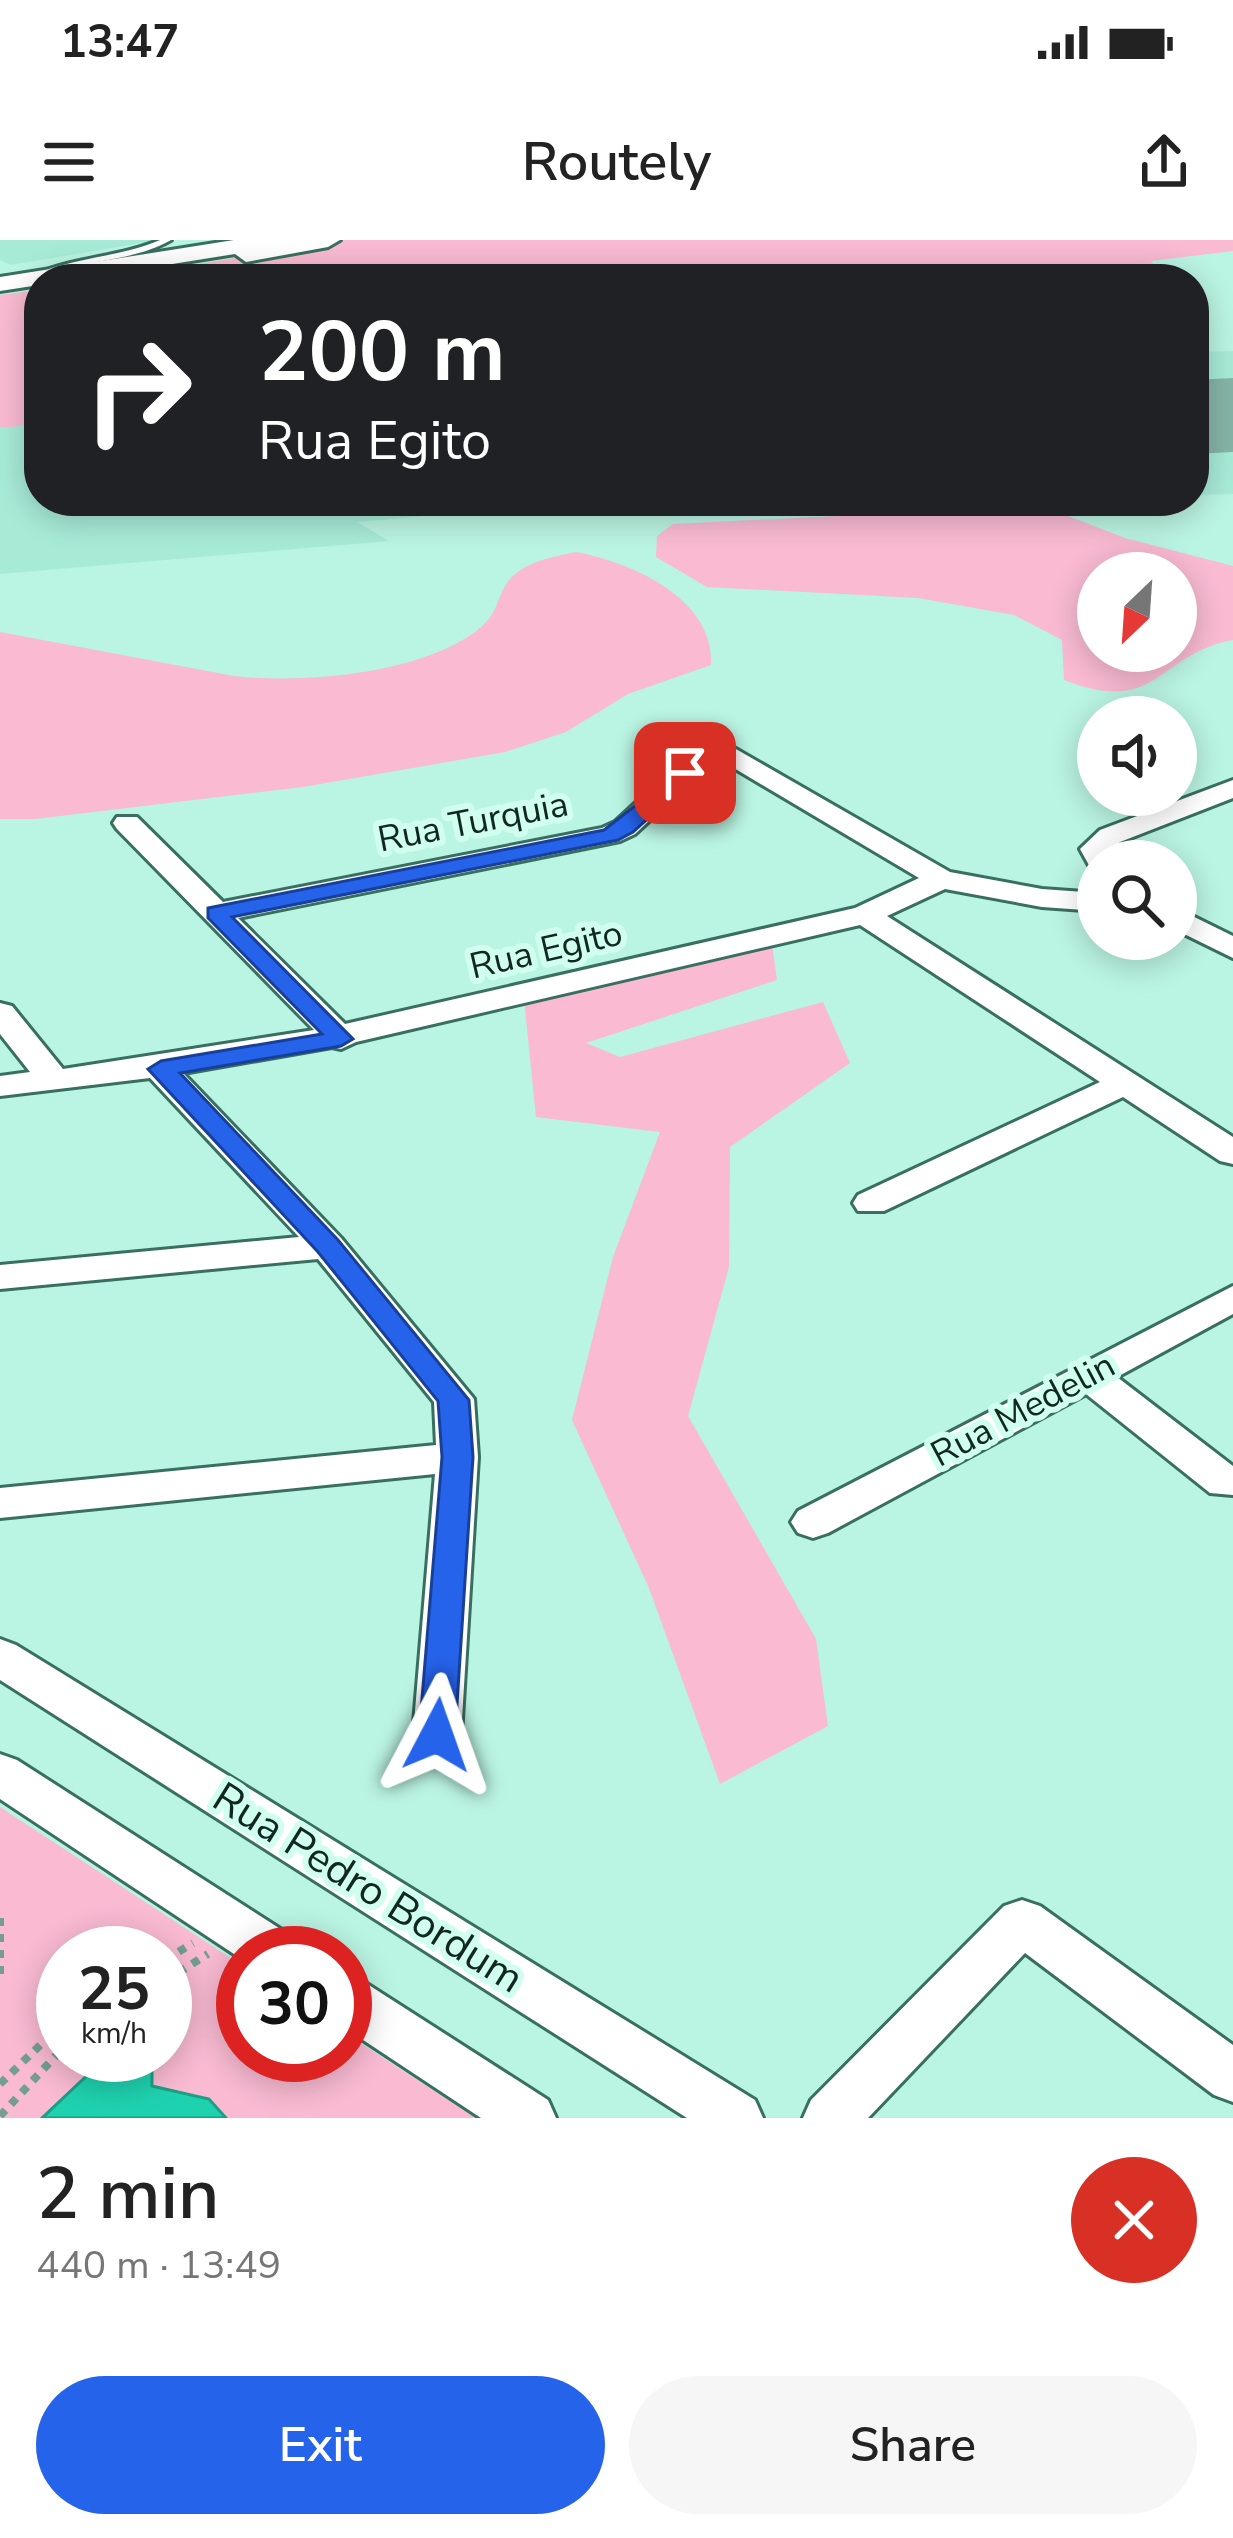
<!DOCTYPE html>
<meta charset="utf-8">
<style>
body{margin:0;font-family:"Nunito Sans",sans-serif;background:#f6f6f6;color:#222;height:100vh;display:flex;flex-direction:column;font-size:45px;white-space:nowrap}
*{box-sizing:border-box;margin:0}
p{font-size:39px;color:#767676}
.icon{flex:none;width:66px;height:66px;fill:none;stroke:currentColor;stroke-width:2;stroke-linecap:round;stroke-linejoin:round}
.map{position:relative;height:1878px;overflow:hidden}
.drawer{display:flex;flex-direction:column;background:#fff;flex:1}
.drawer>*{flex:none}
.hud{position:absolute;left:24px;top:24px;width:1185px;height:252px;border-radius:48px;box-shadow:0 6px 30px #0003;background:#202124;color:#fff;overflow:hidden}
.needle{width:78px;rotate:205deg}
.fabs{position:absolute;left:1077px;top:312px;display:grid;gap:24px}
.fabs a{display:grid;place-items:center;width:120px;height:120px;border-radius:50%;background:#fff;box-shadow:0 6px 30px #0003;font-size:60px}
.speed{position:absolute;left:36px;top:1686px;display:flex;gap:24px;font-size:60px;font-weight:700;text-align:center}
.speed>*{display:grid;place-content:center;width:156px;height:156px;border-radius:50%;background:#fff;box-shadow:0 6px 30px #0003;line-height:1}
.speed small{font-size:30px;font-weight:400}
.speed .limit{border:18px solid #d22;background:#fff;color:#111}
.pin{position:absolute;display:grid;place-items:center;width:102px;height:102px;color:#fff;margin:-51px;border-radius:24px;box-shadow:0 6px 18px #0006}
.me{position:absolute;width:132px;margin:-66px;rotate:4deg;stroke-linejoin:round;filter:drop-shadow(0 0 9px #0008)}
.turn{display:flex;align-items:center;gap:42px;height:252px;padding:0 36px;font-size:54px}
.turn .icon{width:156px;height:156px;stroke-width:2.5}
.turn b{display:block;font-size:84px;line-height:102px}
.round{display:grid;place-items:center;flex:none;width:126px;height:126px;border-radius:63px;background:#f6f6f6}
.overview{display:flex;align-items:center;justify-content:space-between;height:204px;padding:0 36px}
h1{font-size:72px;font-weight:600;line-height:90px}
.action{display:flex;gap:24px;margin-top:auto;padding:24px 36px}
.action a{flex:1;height:138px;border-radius:72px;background:#2563eb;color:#fff;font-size:48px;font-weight:600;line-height:138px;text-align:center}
.action a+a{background:#f6f6f6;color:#222}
.status{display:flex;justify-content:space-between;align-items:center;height:84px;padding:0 60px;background:#fff;direction:ltr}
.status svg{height:33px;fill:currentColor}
header{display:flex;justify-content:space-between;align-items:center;height:156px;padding:0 36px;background:#fff;font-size:54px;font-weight:600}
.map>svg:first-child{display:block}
.built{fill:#a7ebd7}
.green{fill:#f9bad2;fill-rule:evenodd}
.water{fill:#1fd2af;stroke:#1b9f85;stroke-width:3}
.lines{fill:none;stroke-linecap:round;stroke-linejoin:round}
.runway{fill:#85b4a6;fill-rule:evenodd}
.service-casing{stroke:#386f60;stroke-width:6}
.minor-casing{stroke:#386f60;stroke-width:6}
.secondary-casing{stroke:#386f60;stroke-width:6}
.path{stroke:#739e91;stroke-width:8;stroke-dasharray:8 8;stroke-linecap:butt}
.service{fill:#fff;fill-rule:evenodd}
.minor{fill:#fff;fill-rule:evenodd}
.secondary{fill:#fff;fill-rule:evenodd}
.route{fill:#2563eb;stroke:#184099;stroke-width:3}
.labels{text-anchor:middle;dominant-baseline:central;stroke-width:12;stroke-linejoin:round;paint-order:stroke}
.street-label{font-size:36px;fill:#112822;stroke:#d0fff0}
.near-street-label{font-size:42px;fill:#112822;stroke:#d0fff0}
</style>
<div class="status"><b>13:47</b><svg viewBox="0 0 49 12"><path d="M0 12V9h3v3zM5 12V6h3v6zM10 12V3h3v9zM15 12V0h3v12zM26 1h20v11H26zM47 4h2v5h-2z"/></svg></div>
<header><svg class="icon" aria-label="menu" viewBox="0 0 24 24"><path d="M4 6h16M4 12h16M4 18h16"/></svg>Routely<svg class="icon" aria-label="share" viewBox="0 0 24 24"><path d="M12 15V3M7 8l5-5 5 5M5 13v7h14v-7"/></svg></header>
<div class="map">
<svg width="1233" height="1878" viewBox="0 0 1233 1878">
<rect width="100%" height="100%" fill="#baf4e2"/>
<g class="built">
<polygon points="0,0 159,0 11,25 0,20"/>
<polygon points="1233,111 1233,254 1194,255 1194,112"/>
<polygon points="39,184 39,261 594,261 357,282 389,301 0,334 0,188"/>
</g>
<g class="green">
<polygon points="340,0 1233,0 1233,11 1151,21 1164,39 111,39"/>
<polygon points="39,50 39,184 0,188 0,55"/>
<path d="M1042,266l83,32 108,28v74c-76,14 -75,77 -169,40l-2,-40 -48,-25 -96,-17 -211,-11 -51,-30 1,-21 16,-12zM1098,333h78v78h-78z"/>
<path d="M576,312c54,10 139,46 135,113l-83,29 -62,38 -61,20 -202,35 -268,32h-35v-187l234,44c68,8 184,-2 241,-44 21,-16 19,-24 29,-44 12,-25 48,-31 72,-36z"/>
<polygon points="772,704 777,740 586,803 620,817 823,762 850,823 730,907 729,1027 688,1176 816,1399 828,1486 720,1544 649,1348 572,1180 613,1017 660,892 536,877 524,759"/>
<path d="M0,1567l243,159v89h102v-22l131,85h-476zM63,1713h102v102h-102z"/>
</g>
<polygon class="water" points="118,1817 142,1818 152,1827 152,1846 209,1859 226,1878 42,1878 96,1827"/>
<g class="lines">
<polygon class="runway" points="1233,138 1233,212 1194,214 1194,140"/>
<defs>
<path id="service" d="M160,0h11c-34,20 -78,19 -115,33l-3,6h-8l4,-10c36,-12 76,-14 111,-29z"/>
<g id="minor">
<path d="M715,497l235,135 92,17 56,4v18l-56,-4 -97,-18 -58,27 346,221v27l-13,-3 -97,-64 -239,114h-26l-5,-8 5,-8 242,-113 -240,-157 -504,117 -15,7 -9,-2 -149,26 158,165 133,161 4,58 -17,278 -7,13 -17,6 -17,-6 -7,-13 22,-261 -435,44v-30l436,-43 -2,-43 -116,-143 -318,30v-24l299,-28 -149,-159 -150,18v-20l30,-4 -30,-38v-31l12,3 51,63 251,-39 -197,-201 -4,-6 4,-6h20l86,85 379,-74 13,-6 90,-83zM717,518l202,120 -64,30 -510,116 -107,-106 382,-77 15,-7z"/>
<polygon points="1233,540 1233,558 1120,602 1110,611 1115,621 1098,621 1098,629 1090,627 1080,609 1100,590"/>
<polygon points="1176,668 1233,696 1233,718 1176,690"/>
<polygon points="1233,1046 1233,1074 1117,1137 1233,1226 1233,1255 1210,1253 1086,1154 828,1293 813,1298 798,1293 791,1282 798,1271"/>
<polygon points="0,1399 16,1405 755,1860 763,1878 687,1878 0,1440"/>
<polygon points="0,1514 17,1520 293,1697 301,1713 243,1713 243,1720 0,1559"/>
<polygon points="1022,1660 1040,1666 1233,1805 1233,1862 1214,1855 1025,1713 868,1878 803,1878 811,1860 1004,1666"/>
<polygon points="345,1736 364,1742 548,1860 556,1878 481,1878 345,1788"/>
</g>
<polygon id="secondary" points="234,0 340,0 328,7 246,22 235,14 78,39 39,39 39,45 0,51 0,37"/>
</defs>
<use href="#service" class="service-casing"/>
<use href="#minor" class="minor-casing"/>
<use href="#secondary" class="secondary-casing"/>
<g class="path">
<polyline points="0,1678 0,1737"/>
<polyline points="165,1720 193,1703"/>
<polyline points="165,1741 208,1714"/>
<polyline points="0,1844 63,1783"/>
<polyline points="0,1876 63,1808"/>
</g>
<use href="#service" class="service"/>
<use href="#minor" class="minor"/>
<use href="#secondary" class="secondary"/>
</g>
<polygon class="route" points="685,527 693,528 693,537 633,592 618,600 232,677 353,799 341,806 180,833 338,1000 469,1160 473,1217 455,1495 450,1505 437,1509 424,1505 419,1495 442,1217 438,1161 318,1012 148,829 161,821 322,794 208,678 208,668 604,590"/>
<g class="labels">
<g class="street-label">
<text transform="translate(473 582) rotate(-11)">Rua Turquia</text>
<text transform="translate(546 710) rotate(-13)">Rua Egito</text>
<text transform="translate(1023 1170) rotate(-28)">Rua Medelin</text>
</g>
<g class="near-street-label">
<text transform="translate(368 1648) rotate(32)">Rua Pedro Bordum</text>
</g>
</g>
</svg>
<div class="fabs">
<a><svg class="needle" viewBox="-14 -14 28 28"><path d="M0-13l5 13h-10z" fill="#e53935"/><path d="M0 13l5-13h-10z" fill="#767676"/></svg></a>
<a><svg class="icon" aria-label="sound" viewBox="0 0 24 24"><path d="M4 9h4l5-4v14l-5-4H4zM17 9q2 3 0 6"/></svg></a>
<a><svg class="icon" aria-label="search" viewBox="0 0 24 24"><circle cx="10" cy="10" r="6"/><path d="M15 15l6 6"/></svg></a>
</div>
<div class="speed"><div>25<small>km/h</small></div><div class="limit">30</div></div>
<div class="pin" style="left:685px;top:533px;background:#d93025"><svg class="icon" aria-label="arrive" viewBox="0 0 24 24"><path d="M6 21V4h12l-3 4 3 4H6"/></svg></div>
<svg class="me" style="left:437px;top:1495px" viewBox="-20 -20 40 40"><path d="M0-17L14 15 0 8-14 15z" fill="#2563eb" stroke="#fff" stroke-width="4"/></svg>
<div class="hud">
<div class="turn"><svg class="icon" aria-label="right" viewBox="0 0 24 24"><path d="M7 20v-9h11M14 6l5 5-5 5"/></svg><div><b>200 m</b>Rua Egito</div></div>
</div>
</div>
<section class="drawer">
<div class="overview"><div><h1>2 min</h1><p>440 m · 13:49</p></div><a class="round" style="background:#d93025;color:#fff"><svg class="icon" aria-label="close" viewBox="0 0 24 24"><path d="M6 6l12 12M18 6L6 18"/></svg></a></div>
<div class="action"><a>Exit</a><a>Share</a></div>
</section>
